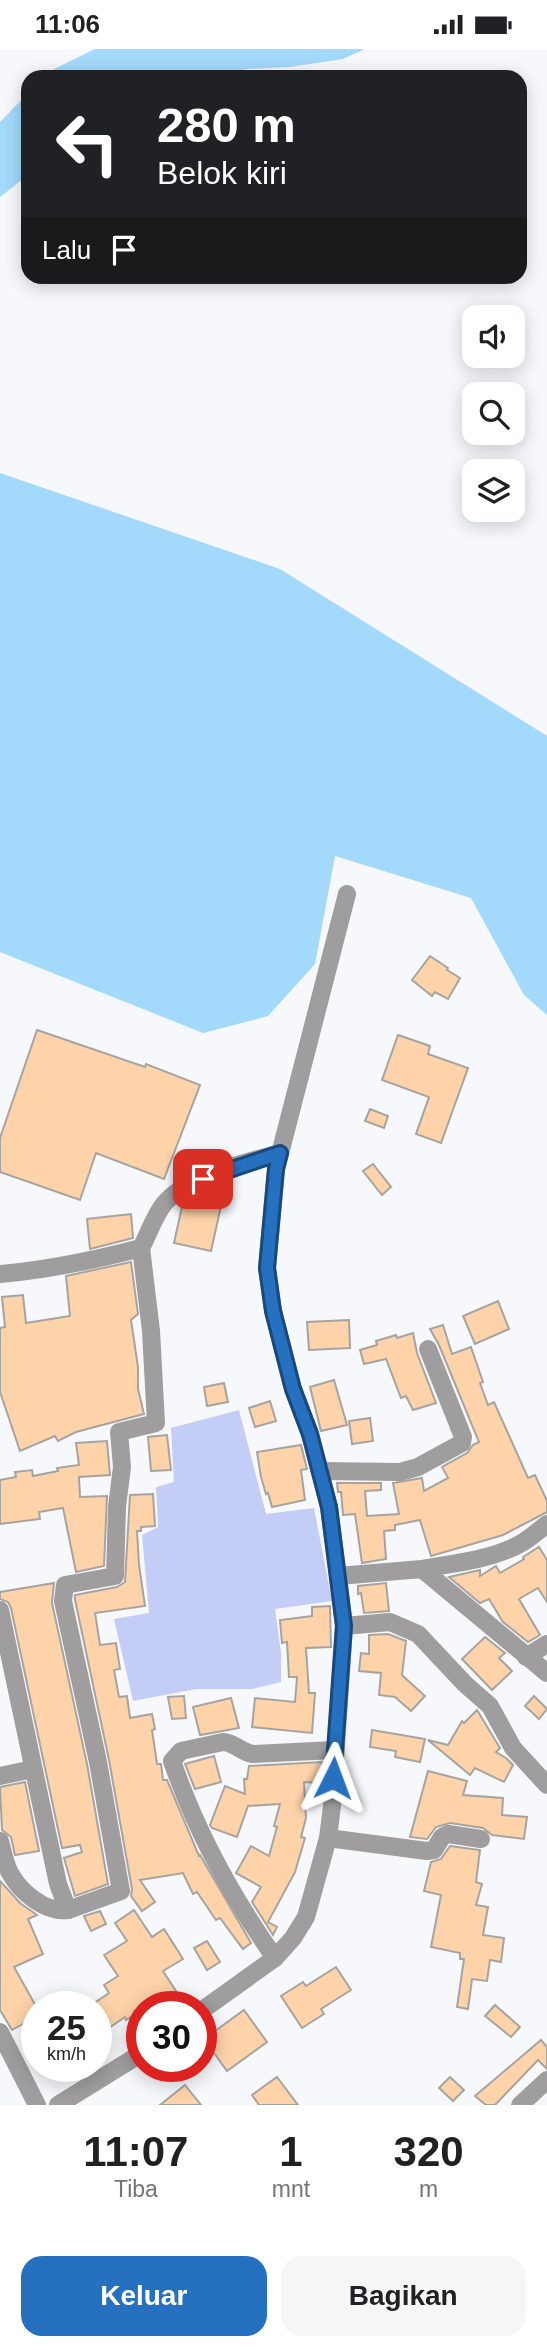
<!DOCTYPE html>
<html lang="id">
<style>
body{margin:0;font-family:Helvetica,sans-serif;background:#f6f6f6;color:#202124;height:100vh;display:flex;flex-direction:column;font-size:26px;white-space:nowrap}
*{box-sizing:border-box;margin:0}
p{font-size:23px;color:#757577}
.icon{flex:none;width:38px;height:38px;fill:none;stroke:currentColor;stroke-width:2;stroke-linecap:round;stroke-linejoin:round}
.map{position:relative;height:2056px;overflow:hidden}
.drawer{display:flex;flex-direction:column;background:#fff;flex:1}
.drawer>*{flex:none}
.top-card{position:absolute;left:21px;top:21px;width:506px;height:214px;border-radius:21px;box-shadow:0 4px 18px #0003;background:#202124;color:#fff;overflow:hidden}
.fabs{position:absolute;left:462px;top:256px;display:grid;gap:14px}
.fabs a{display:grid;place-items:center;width:63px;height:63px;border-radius:14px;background:#fff;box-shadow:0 4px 18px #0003;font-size:35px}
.speed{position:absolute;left:21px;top:1942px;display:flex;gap:14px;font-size:35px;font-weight:700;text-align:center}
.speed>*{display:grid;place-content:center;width:91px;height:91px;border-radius:50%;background:#fff;box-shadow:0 4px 18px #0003;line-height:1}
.speed small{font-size:18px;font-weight:400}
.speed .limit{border:10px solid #d22;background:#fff;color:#111}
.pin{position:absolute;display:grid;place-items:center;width:60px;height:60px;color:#fff;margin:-30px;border-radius:14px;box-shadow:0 4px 10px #0006}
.me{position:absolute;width:77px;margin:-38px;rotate:3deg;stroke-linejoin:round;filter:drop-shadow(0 0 5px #0008)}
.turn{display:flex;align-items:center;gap:24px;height:147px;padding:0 21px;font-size:32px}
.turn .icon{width:91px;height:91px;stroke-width:2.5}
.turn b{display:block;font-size:49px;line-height:60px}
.then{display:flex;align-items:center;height:66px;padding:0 21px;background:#0003;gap:14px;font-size:26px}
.eta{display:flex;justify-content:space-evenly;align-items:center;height:119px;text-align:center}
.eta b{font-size:42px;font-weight:700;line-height:49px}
.button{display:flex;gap:14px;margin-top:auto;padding:14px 21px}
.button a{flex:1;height:80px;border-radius:21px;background:#2571c0;color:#fff;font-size:28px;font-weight:700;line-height:80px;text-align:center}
.button a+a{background:#f6f6f6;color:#202124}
.status{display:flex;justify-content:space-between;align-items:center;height:49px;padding:0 35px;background:#fff;direction:ltr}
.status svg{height:19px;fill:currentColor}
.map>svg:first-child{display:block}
.green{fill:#c3cdf5}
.water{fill:#a3d9fa}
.building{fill:#fed3aa;stroke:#a6a4a1;stroke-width:2}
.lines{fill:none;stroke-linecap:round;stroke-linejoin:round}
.street{stroke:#9f9d9d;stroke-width:18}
.route-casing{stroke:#18497d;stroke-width:18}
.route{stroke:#2571c0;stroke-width:12}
</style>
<div class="status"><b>11:06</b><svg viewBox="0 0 49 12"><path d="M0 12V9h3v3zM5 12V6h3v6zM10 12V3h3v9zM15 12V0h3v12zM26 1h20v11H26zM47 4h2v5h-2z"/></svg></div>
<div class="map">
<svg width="547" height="2056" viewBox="0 0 547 2056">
<rect width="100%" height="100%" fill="#f7f8fb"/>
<polygon class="green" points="239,1361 266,1465 314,1459 332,1552 275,1560 281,1604 281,1633 252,1640 196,1640 133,1652 114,1570 149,1564 142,1486 158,1478 156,1438 174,1433 171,1379"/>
<g class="water">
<polygon points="95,0 365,0 343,10 290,18 248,20 200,28 46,28 54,20"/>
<polygon points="28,44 28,126 0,148 0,73"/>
<polygon points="0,424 280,520 547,687 547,966 524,946 471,849 335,807 315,915 268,967 203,984 0,903"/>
</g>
<g class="building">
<polygon points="430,907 448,919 447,921 460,929 448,950 435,943 432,947 412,931"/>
<polygon points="37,981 145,1018 146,1015 200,1036 164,1130 96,1104 80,1151 0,1123 0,1089"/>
<polygon points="398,986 430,997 428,1005 468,1019 441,1094 416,1085 429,1048 382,1031"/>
<polygon points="370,1060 388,1067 384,1079 365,1072"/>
<polygon points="373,1115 391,1138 382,1146 363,1122"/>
<polygon points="199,1143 223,1148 211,1202 174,1194 183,1153"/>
<polygon points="131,1165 133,1189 90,1200 87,1170"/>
<polygon points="131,1213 138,1265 131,1271 138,1318 138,1340 144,1365 76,1383 58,1392 55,1387 20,1402 0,1343 0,1279 5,1278 2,1248 23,1246 26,1274 70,1267 66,1227"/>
<polygon points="498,1252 509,1280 475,1295 463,1267"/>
<polygon points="349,1271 350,1299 309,1301 307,1273"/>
<polygon points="443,1276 452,1305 471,1298 483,1333 480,1334 488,1356 494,1353 528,1429 535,1426 547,1452 547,1463 503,1486 431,1507 420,1471 395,1476 395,1481 384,1482 386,1510 362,1514 355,1465 343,1466 341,1443 338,1443 337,1434 381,1434 381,1441 365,1442 367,1467 399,1465 393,1434 422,1429 424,1442 448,1429 442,1418 467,1404 473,1396 479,1393 439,1296 430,1280"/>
<polygon points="413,1284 417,1304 436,1354 413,1361 406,1347 401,1349 386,1310 364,1315 360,1301 377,1296 376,1292 396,1286 397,1289"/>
<polygon points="334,1331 347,1376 321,1382 310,1338"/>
<polygon points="224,1334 228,1353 207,1357 204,1338"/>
<polygon points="270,1352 276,1372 255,1378 249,1359"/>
<polygon points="370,1369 373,1392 352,1395 349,1372"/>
<polygon points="167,1386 171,1421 151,1422 148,1388"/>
<polygon points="107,1392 110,1426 79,1428 80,1448 107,1447 104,1517 76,1523 63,1459 39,1463 40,1470 0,1475 0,1431 16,1428 15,1423 32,1421 33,1427 58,1422 57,1419 79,1416 76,1394"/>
<polygon points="301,1396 307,1420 301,1421 305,1451 272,1458 268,1444 266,1445 261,1428 257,1403"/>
<polygon points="153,1445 155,1477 141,1478 141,1482 137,1482 139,1516 145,1557 95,1564 100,1596 116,1594 120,1620 114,1621 119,1648 127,1647 130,1669 152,1665 155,1680 152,1681 157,1715 161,1715 163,1731 167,1731 199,1807 200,1806 251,1894 243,1900 220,1869 216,1871 197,1843 193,1845 183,1824 140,1831 155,1853 142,1862 131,1847 132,1840 109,1711 75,1551 75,1546 117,1538 125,1533 130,1446"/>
<polygon points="539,1498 547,1511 547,1553 538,1539 519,1550 540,1586 528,1593 503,1573 489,1550 480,1554 449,1528 480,1521 480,1527 496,1517 500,1524 524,1510 523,1508"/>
<polygon points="54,1534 52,1554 87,1715 108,1835 75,1847 64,1809 82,1803 80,1796 62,1799 11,1559 8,1553 0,1550 0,1543"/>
<polygon points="386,1534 389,1562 364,1564 361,1544 358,1545 358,1537"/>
<polygon points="330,1557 331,1598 306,1599 309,1644 315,1644 312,1684 252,1678 255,1649 295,1653 297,1628 289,1628 287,1593 282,1594 280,1571 312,1567 312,1558"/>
<polygon points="388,1585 406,1592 402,1626 425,1647 411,1662 395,1648 379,1646 381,1624 359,1622 361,1604 369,1605 369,1586"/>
<polygon points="485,1588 505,1604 499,1609 512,1622 492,1641 462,1610"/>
<polygon points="184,1647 186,1669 172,1670 168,1648"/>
<polygon points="534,1647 547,1660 539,1670 525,1657"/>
<polygon points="231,1649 239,1679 200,1686 193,1658"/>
<polygon points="477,1661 500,1699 496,1703 506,1709 513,1716 504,1733 475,1719 470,1726 428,1691 448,1696 462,1672 464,1674"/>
<polygon points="372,1681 425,1690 420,1713 395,1708 396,1702 370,1698"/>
<polygon points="214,1707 221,1733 195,1740 185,1715"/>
<polygon points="322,1713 322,1734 304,1733 306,1769 301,1788 305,1789 295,1823 268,1873 277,1878 273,1886 252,1853 261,1838 236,1824 251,1797 269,1807 277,1778 274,1777 280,1755 248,1757 237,1788 212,1779 210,1776 225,1737 245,1745 244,1730 247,1730 249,1717"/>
<polygon points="428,1722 467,1732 463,1746 503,1749 502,1766 527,1768 524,1790 492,1786 483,1779 450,1774 436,1778 427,1790 410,1788"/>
<polygon points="25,1733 39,1802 15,1806 11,1788 2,1781 0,1738"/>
<polygon points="450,1797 480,1801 476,1833 482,1835 476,1856 488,1858 483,1886 504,1889 501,1913 490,1911 487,1932 472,1930 468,1960 457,1958 464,1910 460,1910 460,1904 431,1898 441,1846 424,1842 431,1813 441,1810"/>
<polygon points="0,1832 20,1854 37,1866 28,1870 43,1905 14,1918 37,1959 37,1967 12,1981 0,1961"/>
<polygon points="134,1861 152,1888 164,1880 183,1910 163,1922 183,1953 175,1958 142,1958 142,1961 126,1971 125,1968 106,1981 96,1966 96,1958 90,1957 109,1944 104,1936 118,1927 104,1906 127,1892 115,1874"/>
<polygon points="100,1862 106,1875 91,1882 84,1867"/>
<polygon points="207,1892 220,1913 207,1921 194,1899"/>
<polygon points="336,1918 351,1941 321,1960 324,1965 302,1979 281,1947 303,1933 306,1937"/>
<polygon points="495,1956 520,1978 511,1988 485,1967"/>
<polygon points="244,1961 267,1993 227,2022 204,1990"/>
<polygon points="541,1991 547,1998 547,2020 538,2011 495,2056 486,2056 475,2047"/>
<polygon points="277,2028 298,2056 259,2056 252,2046"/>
<polygon points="450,2028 464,2041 453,2052 439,2039"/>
<polygon points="185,2036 201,2056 160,2056"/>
</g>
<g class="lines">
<g class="street">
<path d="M0,1225c48,-4 95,-14 141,-26 7,-13 12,-28 20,-40 21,-32 84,-45 119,-55"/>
<polyline points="320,1422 400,1423 418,1418 462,1394 463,1388 428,1300"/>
<path d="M422,1520c33,-6 68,-9 98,-25 9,-5 18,-13 27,-20"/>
<polyline points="338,1527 422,1520 547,1624"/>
<path d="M0,1561l58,274 10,26c-22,3 -47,-17 -58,-37 -5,-9 -7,-21 -10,-32"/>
<polyline points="344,1577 390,1573 418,1585 465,1635 490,1657 513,1699 547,1736"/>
<polyline points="526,1608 547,1595"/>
<polyline points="0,1727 33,1720"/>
<polyline points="328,1789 427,1802 434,1801 442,1788 448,1785 481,1790"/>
<polyline points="68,1861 121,1842 98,1713 63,1552 65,1536 115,1527 117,1458 122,1418 119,1383 156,1374 151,1282 141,1199"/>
<path d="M275,1909c-43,-61 -79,-127 -103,-197l9,-10 42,-9c10,0 19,10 29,12l82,-4"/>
<polyline points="201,1962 275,1909 293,1889 306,1868 328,1789 332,1757 344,1577 338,1527 329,1458 310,1385 293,1340 273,1262 267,1219 276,1120 347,845"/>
<polyline points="0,1983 37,2056"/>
<polyline points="58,2056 142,2004"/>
<polyline points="520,2056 547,2031"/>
</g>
</g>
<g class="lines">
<defs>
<polyline id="route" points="203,1130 280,1104 276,1120 267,1219 273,1262 293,1340 310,1385 329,1458 344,1577 333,1729"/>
</defs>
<use href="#route" class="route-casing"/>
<use href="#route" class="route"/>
</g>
</svg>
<div class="fabs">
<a><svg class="icon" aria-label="sound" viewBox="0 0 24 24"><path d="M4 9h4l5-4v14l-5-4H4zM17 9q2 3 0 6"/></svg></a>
<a><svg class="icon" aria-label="search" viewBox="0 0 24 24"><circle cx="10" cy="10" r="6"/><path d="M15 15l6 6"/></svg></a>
<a><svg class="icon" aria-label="layers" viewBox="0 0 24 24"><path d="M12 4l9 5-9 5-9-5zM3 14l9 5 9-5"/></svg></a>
</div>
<div class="speed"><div>25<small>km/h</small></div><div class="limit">30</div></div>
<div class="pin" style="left:203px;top:1130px;background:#d93025"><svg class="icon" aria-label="arrive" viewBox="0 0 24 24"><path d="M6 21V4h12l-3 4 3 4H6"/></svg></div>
<svg class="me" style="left:333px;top:1729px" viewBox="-20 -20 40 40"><path d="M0-17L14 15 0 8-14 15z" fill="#2571c0" stroke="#fff" stroke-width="4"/></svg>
<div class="top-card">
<div class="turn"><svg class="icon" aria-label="left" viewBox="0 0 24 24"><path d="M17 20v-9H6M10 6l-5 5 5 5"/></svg><div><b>280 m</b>Belok kiri</div></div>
<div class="then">Lalu<svg class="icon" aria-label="arrive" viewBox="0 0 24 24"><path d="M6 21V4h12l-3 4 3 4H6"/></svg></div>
</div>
</div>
<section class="drawer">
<div class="eta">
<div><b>11:07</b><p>Tiba</p></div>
<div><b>1</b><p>mnt</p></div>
<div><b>320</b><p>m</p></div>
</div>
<div class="button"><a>Keluar</a><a>Bagikan</a></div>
</section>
